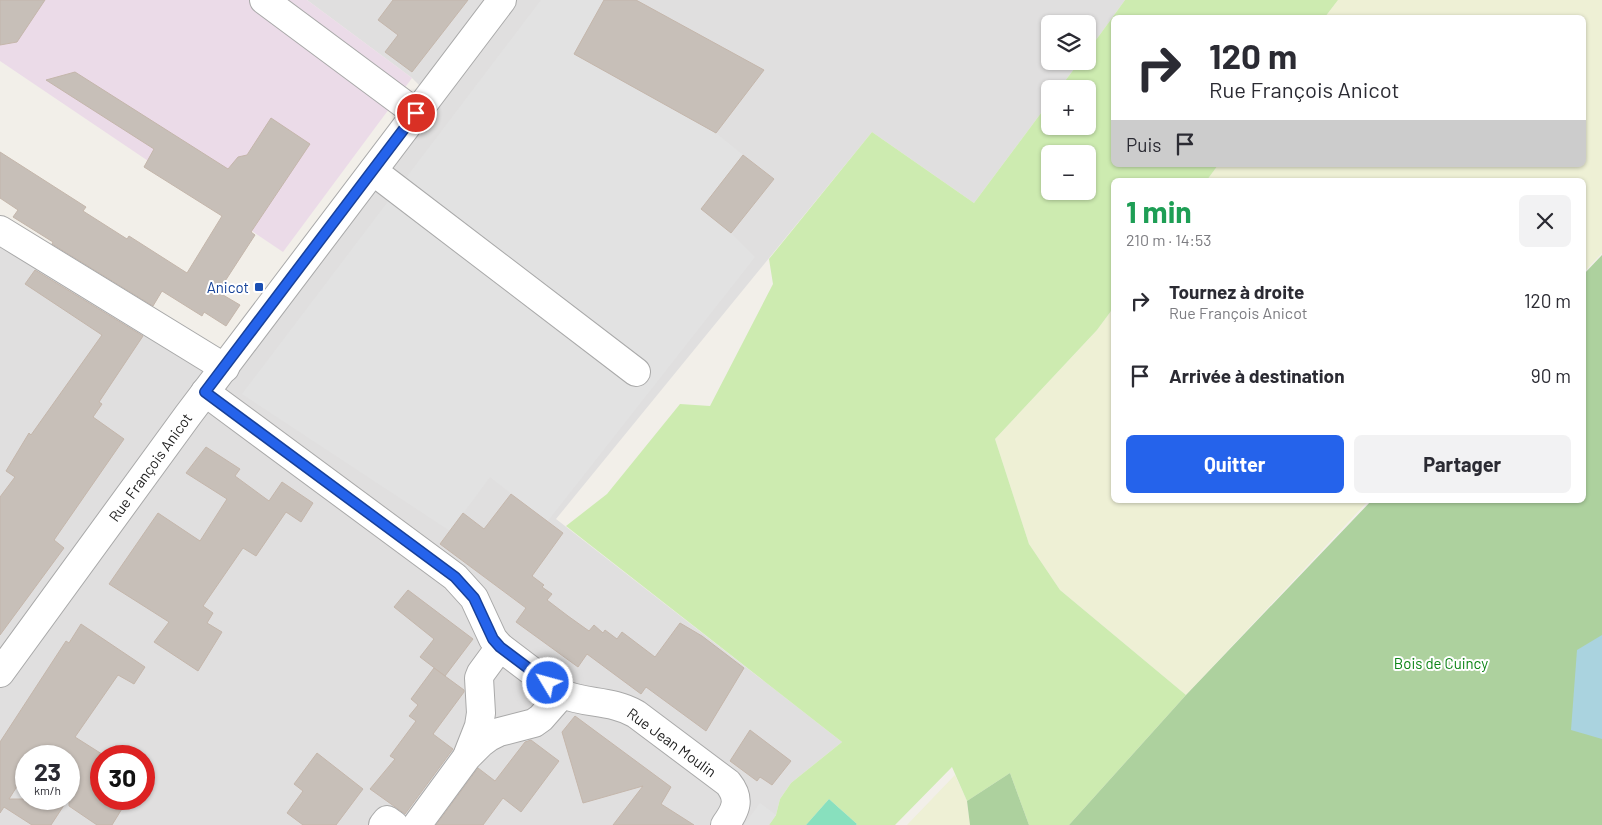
<!DOCTYPE html>
<html lang="fr">
<meta charset="utf-8">
<style>
body{margin:0;font-family:Barlow,sans-serif;background:#f2f2f3;color:#2b2b33;height:100vh;display:flex;flex-direction:column;font-size:19px;white-space:nowrap}
*{box-sizing:border-box;margin:0}
p{font-size:16px;color:#7c7c81}
.icon{flex:none;width:28px;height:28px;fill:none;stroke:currentColor;stroke-width:2;stroke-linecap:round;stroke-linejoin:round}
.map{position:relative;flex:1;overflow:hidden}
.sheet{position:absolute;left:1111px;top:178px;width:475px;height:325px;display:flex;flex-direction:column;background:#fff;border-radius:8px;box-shadow:0 1px 4px #0004}
.sheet>*{flex:none}
.banner{position:absolute;left:1111px;top:15px;width:475px;height:152px;border-radius:8px;box-shadow:0 1px 4px #0004;background:#fff;color:#2b2b33;overflow:hidden}
.controls{position:absolute;left:1041px;top:15px;display:grid;gap:10px}
.controls a{display:grid;place-items:center;width:55px;height:55px;border-radius:8px;background:#fff;box-shadow:0 1px 4px #0004;font-size:25px}
.speed{position:absolute;left:15px;top:745px;display:flex;gap:10px;font-size:25px;font-weight:700;text-align:center}
.speed>*{display:grid;place-content:center;width:65px;height:65px;border-radius:50%;background:#fff;box-shadow:0 1px 4px #0004;line-height:1}
.speed small{font-size:12px;font-weight:400}
.speed .limit{border:8px solid #d22;background:#fff;color:#111}
.pin{position:absolute;display:grid;place-items:center;width:42px;height:42px;color:#fff;margin:-21px;border:2px solid #fff;border-radius:50%;box-shadow:0 1px 5px #0007}
.me{position:absolute;width:55px;margin:-28px;rotate:307deg;stroke-linejoin:round;filter:drop-shadow(0 0 4px #0008)}
.turn{display:flex;align-items:center;gap:18px;height:105px;padding:0 15px;font-size:22px}
.turn .icon{width:65px;height:65px;stroke-width:2.5}
.turn b{display:block;font-size:35px;line-height:42px}
.then{display:flex;align-items:center;height:48px;padding:0 15px;background:#0003;gap:10px;font-size:19px}
.round{display:grid;place-items:center;flex:none;width:52px;height:52px;border-radius:8px;background:#f2f2f3}
.headline{display:flex;align-items:center;justify-content:space-between;height:85px;padding:0 15px}
h1{font-size:30px;font-weight:700;line-height:38px;color:#1e9e55}
.action{display:flex;gap:10px;margin-top:auto;padding:10px 15px}
.action a{flex:1;height:58px;border-radius:8px;background:#2563eb;color:#fff;font-size:20px;font-weight:700;line-height:58px;text-align:center}
.action a+a{background:#f2f2f3;color:#2b2b33}
ul{padding:0;list-style:none}
li{display:flex;align-items:center;gap:15px;height:75px;padding:0 15px}
li div{flex:1}
li b{display:block;font-size:19px}
li em{font-style:normal}
.map>svg:first-child{display:block}
.residential{fill:#e0dfdf;fill-rule:evenodd}
.industrial{fill:#ebdbe8}
.farmland{fill:#eef0d5}
.grass{fill:#cdebb0;fill-rule:evenodd}
.forest{fill:#add19e}
.pitch{fill:#88e0be}
.parking{fill:#e2e2e2}
.water{fill:#aad3df}
.building{fill:#c7bfb8;stroke:#c4b6ab}
.lines{fill:none;stroke-linecap:round;stroke-linejoin:round}
.minor-casing{stroke:#a9a9a9;stroke-width:30}
.minor{stroke:#fff;stroke-width:28}
.route-casing{stroke:#184099;stroke-width:12}
.route{stroke:#2563eb;stroke-width:9}
.transit-dot{fill:#1a4fb4;stroke:#fff;stroke-width:2}
.labels{text-anchor:middle;dominant-baseline:central;stroke-width:4;stroke-linejoin:round;paint-order:stroke}
.transit-label{font-size:15px;fill:#164399;stroke:#fff;text-anchor:end}
.street-label{font-size:15px;fill:#222;stroke:#fff}
.park-label{font-size:15px;fill:#0c8416;stroke:#fff}
</style>
<div class="map">
<svg width="1602" height="825" viewBox="0 0 1602 825">
<rect width="100%" height="100%" fill="#f2efe9"/>
<path class="residential" d="M307,0h818l-37,51v-27h-38v37h30l-21,28h-9v12l-76,102 -102,-71 -316,387 286,223 -51,41 -11,16 -4,16 -7,10h-769v-606l223,137 197,-270 -8,-8zM26,756h43v43h-43zM101,756h43v43h-43z"/>
<polygon class="industrial" points="0,0 307,0 412,78 283,252 0,61"/>
<g class="farmland">
<polygon points="1338,0 1602,0 1602,253 1584,272 1584,180 1207,180 1218,165 1584,165 1584,18 1325,17"/>
<polygon points="1114,307 1114,500 1369,500 1186,695 1060,590 1029,544 995,439 1097,330"/>
<polygon points="955,775 967,801 970,825 907,825"/>
</g>
<path class="grass" d="M1125,0h213l-13,17 -211,1v147h104l-11,15h-93v127l-17,23 -102,109 34,105 31,46 126,105 -117,130h-40l-19,-52 -43,28 -15,-34 -57,58h-39l1,-1 -28,-25 -23,26h-37l7,-10 4,-16 11,-16 51,-41 -276,-216 41,-32 73,-90 30,2 63,-122 -4,-25 103,-127 102,71 76,-102v25h38v-37h-29l21,-28h8v-10zM1050,154h38v37h-38z"/>
<g class="forest">
<polygon points="1602,255 1602,825 1069,825 1186,695 1372,500 1584,500 1584,274"/>
<polygon points="1010,773 1029,825 970,825 967,801"/>
</g>
<polygon class="pitch" points="829,799 857,824 856,825 806,825"/>
<g class="parking">
<polygon points="541,0 604,0 575,54 716,133 743,155 701,209 731,233 755,257 547,522 490,477 450,531 242,394"/>
<polygon points="760,803 776,815 769,825 744,825"/>
</g>
<polygon class="water" points="1602,635 1602,739 1571,730 1577,650"/>
<g class="building">
<polygon points="0,0 45,0 17,42 0,45"/>
<polygon points="393,0 468,0 412,72 385,52 398,35 378,20"/>
<polygon points="604,0 636,0 764,70 716,133 574,54"/>
<polygon points="75,72 228,169 238,157 247,155 271,118 310,144 251,232 255,235 218,292 240,305 226,326 204,312 202,316 162,291 153,306 52,244 53,242 13,217 18,210 0,198 0,152 86,207 83,211 127,239 129,236 187,273 222,216 144,167 154,149 46,80"/>
<polygon points="743,155 774,179 731,233 701,209"/>
<polygon points="35,270 143,336 99,402 102,404 93,417 124,439 54,540 64,548 0,635 0,497 15,477 6,471 29,433 31,435 102,335 25,284"/>
<polygon points="206,447 240,469 235,476 269,501 282,482 313,503 301,522 286,512 256,556 243,548 203,606 213,613 207,623 222,632 198,671 154,642 169,622 109,584 158,513 200,541 227,499 186,473"/>
<polygon points="511,494 563,533 532,576 544,585 542,587 552,594 547,600 568,616 589,631 594,625 603,633 605,630 617,639 622,632 655,657 680,623 702,636 744,668 706,731 646,687 641,694 587,654 578,667 516,622 526,608 440,544 463,513 484,529"/>
<polygon points="408,590 473,639 445,676 420,657 434,639 394,607"/>
<polygon points="81,624 145,667 134,684 118,675 75,737 105,756 101,756 101,799 128,799 112,825 97,825 69,806 69,756 26,756 26,772 9,799 68,799 51,825 32,825 4,807 0,813 0,742 66,641 69,643"/>
<polygon points="434,668 464,690 464,692 433,734 453,749 405,814 370,789 395,759 390,756 416,721 409,716 418,705 411,699"/>
<polygon points="575,716 671,787 661,804 694,825 613,825 643,786 583,803 562,732"/>
<polygon points="750,730 791,761 772,785 760,777 757,781 730,761"/>
<polygon points="531,740 559,761 521,812 503,798 483,825 436,825 478,768 495,781 525,742"/>
<polygon points="317,753 363,789 336,825 303,825 287,813 303,791 294,784"/>
</g>
<g class="lines">
<defs>
<g id="minor">
<polyline points="264,0 416,113"/>
<polyline points="373,171 636,372"/>
<polyline points="0,230 225,368"/>
<path d="M205,392l250,185 19,21 19,41 7,8 62,47c24,10 50,6 74,20l92,69c13,16 8,27 -3,42"/>
<polyline points="0,673 188,415 502,0"/>
<polyline points="468,754 479,726 481,713 479,678 481,673 500,647"/>
<polyline points="383,825 387,820 394,825"/>
<polyline points="417,825 467,757 481,743 489,737 499,732 534,723 541,718 562,694"/>
</g>
</defs>
<use href="#minor" class="minor-casing"/>
<use href="#minor" class="minor"/>
</g>
<g class="lines">
<defs>
<polyline id="route" points="416,113 205,392 455,577 474,598 493,639 500,647 548,683"/>
</defs>
<use href="#route" class="route-casing"/>
<use href="#route" class="route"/>
</g>
<rect class="transit-dot" x="254" y="282" width="10" height="10" rx="2.5"/>
<g class="labels">
<g class="transit-label">
<text x="249" y="287">Anicot</text>
</g>
<g class="street-label">
<text transform="translate(150 467) rotate(-54)">Rue François Anicot</text>
<text transform="translate(672 742) rotate(36)">Rue Jean Moulin</text>
</g>
<g class="park-label">
<text x="1441" y="663">Bois de Cuincy</text>
</g>
</g>
</svg>
<div class="controls">
<a><svg class="icon" aria-label="layers" viewBox="0 0 24 24"><path d="M12 4l9 5-9 5-9-5zM3 14l9 5 9-5"/></svg></a>
<a>+</a>
<a>−</a>
</div>
<div class="speed"><div>23<small>km/h</small></div><div class="limit">30</div></div>
<div class="pin" style="left:416px;top:113px;background:#d93025"><svg class="icon" aria-label="arrive" viewBox="0 0 24 24"><path d="M6 21V4h12l-3 4 3 4H6"/></svg></div>
<svg class="me" style="left:548px;top:683px" viewBox="-20 -20 40 40"><circle r="17" fill="#2563eb" stroke="#fff" stroke-width="3"/><path d="M0-11L8 9 0 5-8 9z" fill="#fff"/></svg>
<div class="banner">
<div class="turn"><svg class="icon" aria-label="right" viewBox="0 0 24 24"><path d="M7 20v-9h11M14 6l5 5-5 5"/></svg><div><b>120 m</b>Rue François Anicot</div></div>
<div class="then">Puis<svg class="icon" aria-label="arrive" viewBox="0 0 24 24"><path d="M6 21V4h12l-3 4 3 4H6"/></svg></div>
</div>
<section class="sheet">
<div class="headline"><div><h1>1 min</h1><p>210 m · 14:53</p></div><a class="round"><svg class="icon" aria-label="close" viewBox="0 0 24 24"><path d="M6 6l12 12M18 6L6 18"/></svg></a></div>
<ul>
<li><svg class="icon" aria-label="right" viewBox="0 0 24 24"><path d="M7 20v-9h11M14 6l5 5-5 5"/></svg><div><b>Tournez à droite</b><p>Rue François Anicot</p></div><em>120 m</em></li>
<li><svg class="icon" aria-label="arrive" viewBox="0 0 24 24"><path d="M6 21V4h12l-3 4 3 4H6"/></svg><div><b>Arrivée à destination</b></div><em>90 m</em></li>
</ul>
<div class="action"><a>Quitter</a><a>Partager</a></div>
</section>
</div>
